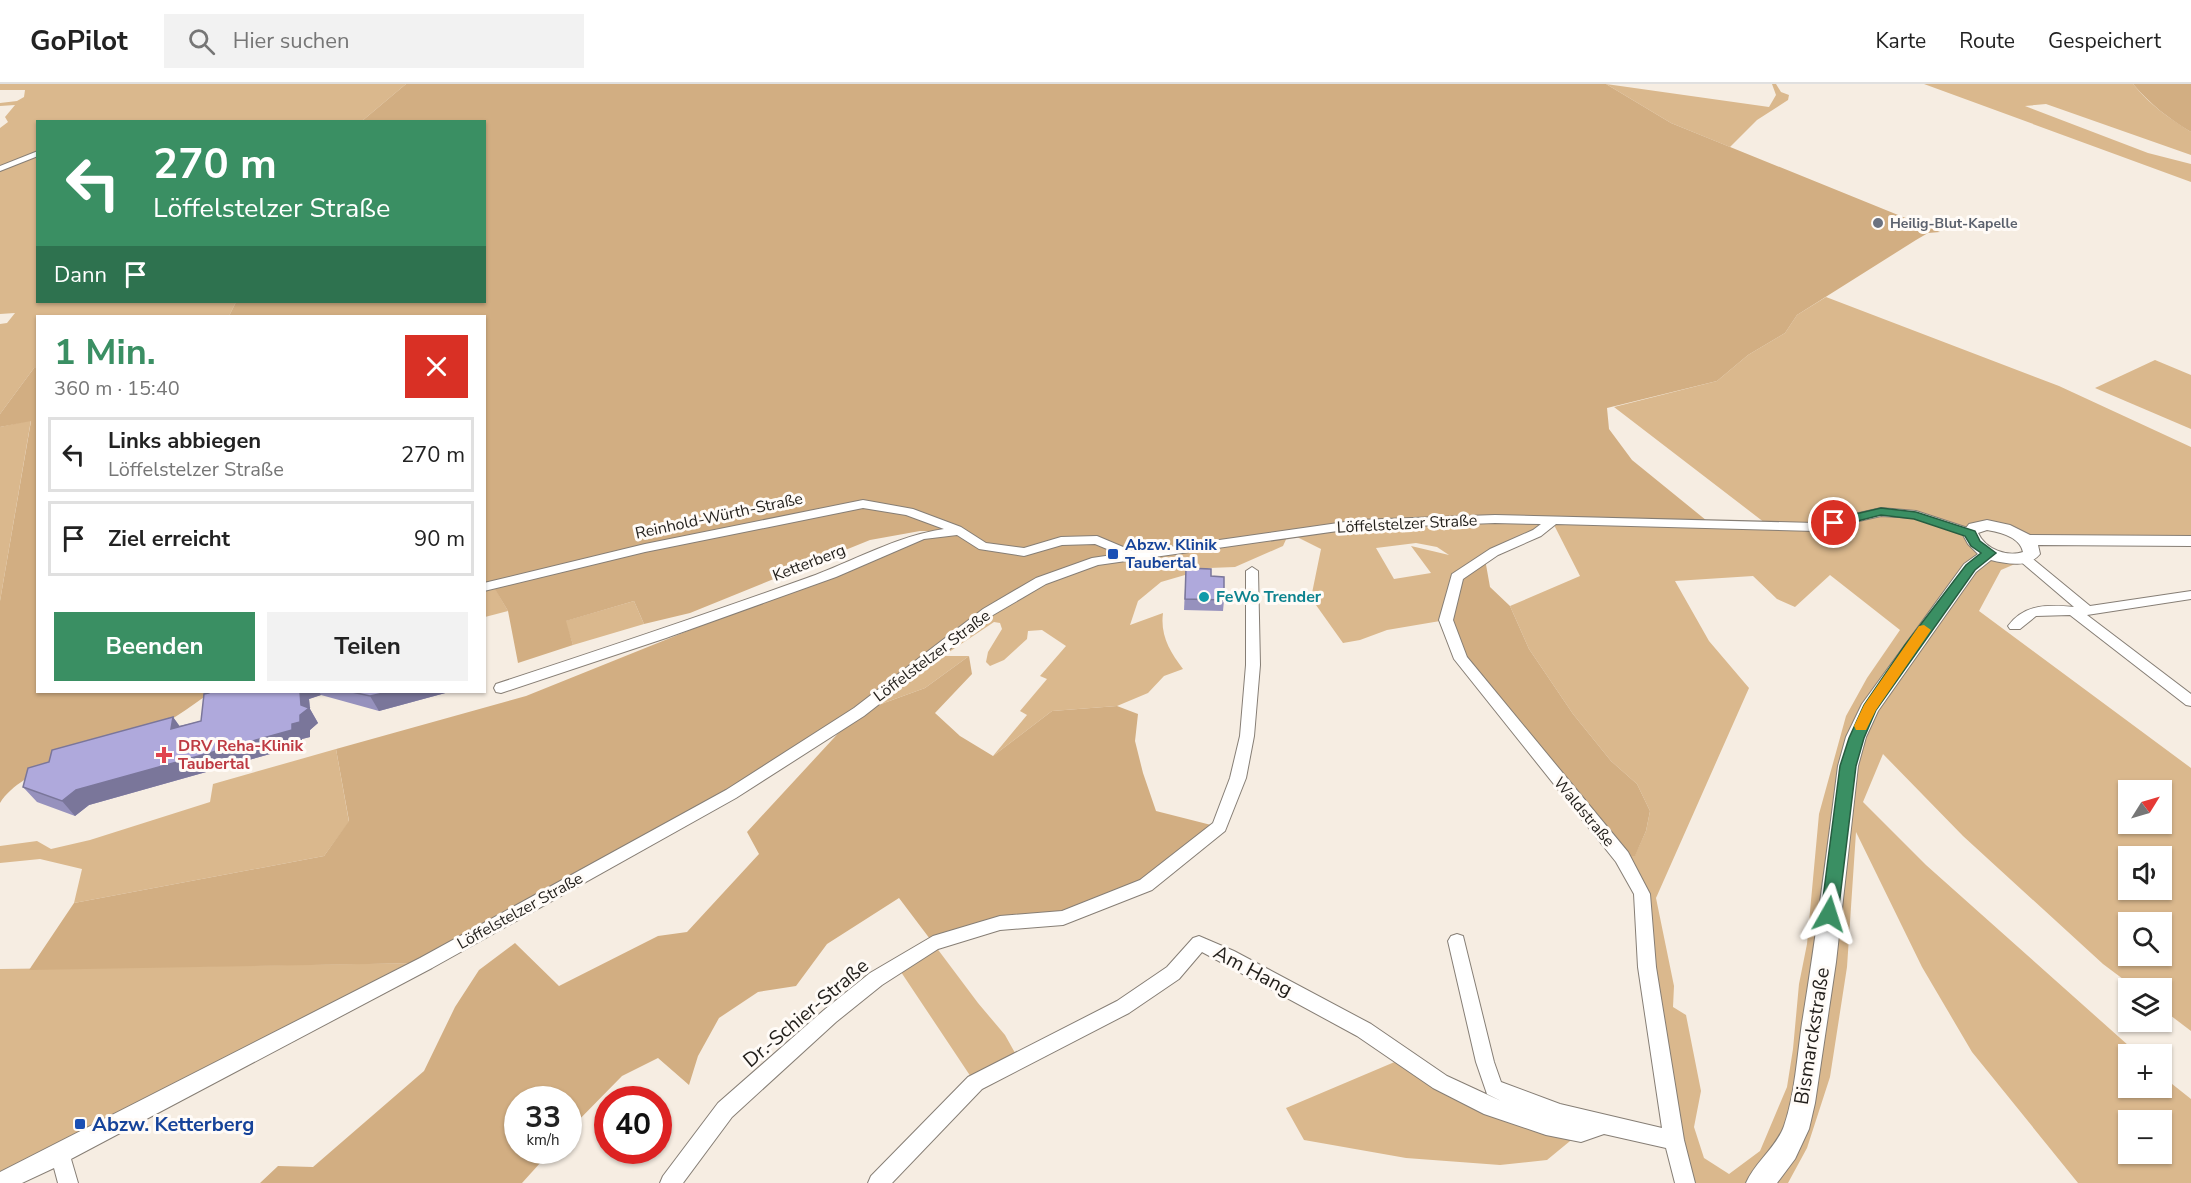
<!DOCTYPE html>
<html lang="de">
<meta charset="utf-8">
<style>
body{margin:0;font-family:"Nunito Sans",sans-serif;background:#f2f2f2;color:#222;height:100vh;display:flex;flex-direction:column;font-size:22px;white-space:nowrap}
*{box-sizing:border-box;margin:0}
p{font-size:20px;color:#767676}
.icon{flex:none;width:33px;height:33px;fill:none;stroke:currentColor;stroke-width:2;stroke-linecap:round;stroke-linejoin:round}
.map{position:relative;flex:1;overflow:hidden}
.details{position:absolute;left:36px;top:231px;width:450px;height:378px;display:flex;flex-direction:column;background:#fff;border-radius:0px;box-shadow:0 2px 4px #0004}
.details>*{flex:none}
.hud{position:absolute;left:36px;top:36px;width:450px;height:183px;border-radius:0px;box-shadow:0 2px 4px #0004;background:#3a8f63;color:#fff;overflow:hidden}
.needle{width:39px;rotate:53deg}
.controls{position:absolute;left:2118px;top:696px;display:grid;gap:12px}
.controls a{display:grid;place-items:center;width:54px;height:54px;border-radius:0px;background:#fff;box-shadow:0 2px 4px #0004;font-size:30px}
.speed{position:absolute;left:504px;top:1002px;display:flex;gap:12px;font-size:30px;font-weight:700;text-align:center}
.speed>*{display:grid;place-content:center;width:78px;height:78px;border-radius:50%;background:#fff;box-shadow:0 2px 4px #0004;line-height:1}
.speed small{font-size:15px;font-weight:400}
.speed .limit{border:9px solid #d22;background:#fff;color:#111}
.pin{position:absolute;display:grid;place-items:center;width:51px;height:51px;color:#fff;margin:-26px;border:3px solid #fff;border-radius:50%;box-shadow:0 2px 6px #0007}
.me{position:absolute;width:66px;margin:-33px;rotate:6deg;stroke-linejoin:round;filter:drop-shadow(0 0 4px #0008)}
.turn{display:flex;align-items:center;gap:21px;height:126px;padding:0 18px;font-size:27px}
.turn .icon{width:78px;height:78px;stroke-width:2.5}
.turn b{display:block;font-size:42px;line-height:51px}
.then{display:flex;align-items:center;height:57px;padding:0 18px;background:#0003;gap:12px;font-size:22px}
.round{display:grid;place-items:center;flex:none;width:63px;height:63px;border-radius:0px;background:#f2f2f2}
.headline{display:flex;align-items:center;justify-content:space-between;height:102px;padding:0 18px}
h1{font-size:36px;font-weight:700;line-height:45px;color:#3a8f63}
.button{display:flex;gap:12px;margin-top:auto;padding:12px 18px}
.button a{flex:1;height:69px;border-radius:0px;background:#3a8f63;color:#fff;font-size:24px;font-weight:700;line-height:69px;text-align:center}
.button a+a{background:#f2f2f2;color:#222}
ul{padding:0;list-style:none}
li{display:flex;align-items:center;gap:18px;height:75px;margin:0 12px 9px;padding:0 6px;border:3px solid #e0e0e0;border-radius:0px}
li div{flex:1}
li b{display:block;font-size:22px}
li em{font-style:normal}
header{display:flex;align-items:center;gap:36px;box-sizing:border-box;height:84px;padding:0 30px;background:#fff;border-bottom:2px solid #e0e0e0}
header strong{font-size:28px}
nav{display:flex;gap:33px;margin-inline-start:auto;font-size:21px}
.search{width:420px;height:54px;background:#f2f2f2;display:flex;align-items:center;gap:15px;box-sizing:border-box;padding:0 21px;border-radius:0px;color:#767676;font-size:22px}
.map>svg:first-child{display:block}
.green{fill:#dab88d;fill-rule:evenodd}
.forest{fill:#d2ae82}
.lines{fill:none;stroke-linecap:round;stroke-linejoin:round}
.minor-casing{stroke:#867e75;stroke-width:2}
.tertiary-casing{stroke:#867e75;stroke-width:2}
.minor{fill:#fff;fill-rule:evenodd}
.tertiary{fill:#fff;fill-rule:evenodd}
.wall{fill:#9691bd}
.shaded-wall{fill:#7a769a}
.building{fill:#afa9dc;stroke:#7a769a;stroke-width:1.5}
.route{fill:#3a8f63;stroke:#265d40;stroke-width:1.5}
.slow{fill:#f59e0b}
.worship-dot{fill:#6b7280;stroke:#fffbf7;stroke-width:2}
.transit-dot{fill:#1a4fb4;stroke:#fffbf7;stroke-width:2}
.culture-dot{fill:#0f9aa8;stroke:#fffbf7;stroke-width:2}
.health-dot{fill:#e0444e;stroke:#fffbf7;stroke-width:2}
.labels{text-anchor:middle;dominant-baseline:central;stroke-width:6;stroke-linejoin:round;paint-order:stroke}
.far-worship-label{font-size:14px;font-weight:bold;fill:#5b616d;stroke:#fffbf7;text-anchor:start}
.street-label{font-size:16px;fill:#221f1b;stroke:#fffbf7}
.transit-label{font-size:16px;font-weight:bold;fill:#164399;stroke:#fffbf7;text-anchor:start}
.culture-label{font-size:16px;font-weight:bold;fill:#0d838f;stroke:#fffbf7;text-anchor:start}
.health-label{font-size:16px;font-weight:bold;fill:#be3a42;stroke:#fffbf7;text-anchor:start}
.near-street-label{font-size:20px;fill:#221f1b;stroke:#fffbf7}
.near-transit-label{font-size:20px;font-weight:bold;fill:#164399;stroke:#fffbf7;text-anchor:start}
</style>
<header>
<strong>GoPilot</strong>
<div class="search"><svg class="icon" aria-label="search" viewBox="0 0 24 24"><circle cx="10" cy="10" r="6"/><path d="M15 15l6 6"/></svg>Hier suchen</div>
<nav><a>Karte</a><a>Route</a><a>Gespeichert</a></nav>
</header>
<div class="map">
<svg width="2191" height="1099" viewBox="0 0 2191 1099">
<rect width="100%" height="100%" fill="#f6ede2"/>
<g class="green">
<polygon points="0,0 406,0 362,37 38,38 38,218 236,218 229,232 38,232 37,284 34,284 0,330 0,240 7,239 15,229 0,230 0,44 8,38 5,33 15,21 0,22 0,19 17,17 24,13 25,6 0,6"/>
<polygon points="1606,0 1769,23 1776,11 1772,0 1776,0 1781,8 1789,11 1788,16 1757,36 1730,63 1671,39"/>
<path d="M1924,0h209c17,21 36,34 58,48v23l-145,-51 -21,2 123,47 43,11v18z"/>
<path d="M1826,213l233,89 132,61v94l-165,-1c-15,-10 -33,-18 -51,-13l-5,6c5,23 43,30 61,22l1,6 -3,-3 -28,12 -22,41 212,157v263l-29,-22v-21h-27l-32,-24 -140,-128 -80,-82 -20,48 63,63 212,189h-10v34h34v-12l29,23v84h-113l-106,-131 -50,-85 -66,-135 -9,135 -17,110 -23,71 -19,35h-103l-11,-44 -27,-172 -5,-73 -20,-37 13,-2 11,-24 4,-20 -13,-27 -26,-23 -38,-47 -44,-65 -19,-43 70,-30 -28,-55 -15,12 -43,20 -37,24 -11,43 -59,10 -27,10 -17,3 -32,-45 10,-49 -32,-16 -6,13 -48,21 -26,1 -48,14 -23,19 -8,24 33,-12c-3,22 7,39 20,56l-19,7 -16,17 -31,13 -65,5 -59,45 34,-41 -7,-4 27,-32 -7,-3 26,-30 -24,-16 -14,1 -1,8 -23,21 -14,6 -4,-4 2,-10 14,-23 -2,-6 -6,-1 -51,34h26l-44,32 -66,24 129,-100 53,-31 55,-20 34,-7 229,-30 136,-5 274,7 -155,-119 103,-26 31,-26 37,-22 12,-18zM1416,459l21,4 12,8 -38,-9 20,27 -37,6 -18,-31zM1830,491l70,55 -33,48 -21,38 -27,98 -12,130 -8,40 -6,65 -6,38 -27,64 -31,23 -25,-16 -10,-31 7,-36 -15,-76 -13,-8 1,-21 -18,-88 93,-210 -40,-47 -34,-60 78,-5 24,23 18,8zM2128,706h34v34h-34zM2128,772h34v34h-34zM2128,838h34v34h-34zM2128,1036h34v34h-34z"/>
<polygon points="2155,276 2191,291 2191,345 2095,304"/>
<polygon points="31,336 0,517 0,343"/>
<polygon points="493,501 508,527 485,533 485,503"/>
<polygon points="634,517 644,540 573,561 565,537"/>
<polygon points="336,665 349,738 324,772 74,819 82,785 40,775 0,779 0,762 37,757 51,765 90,756 210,718 213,700"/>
<polygon points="933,859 978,919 1005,951 1019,976 975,999 897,882"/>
<polygon points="426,879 0,1099 0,885"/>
<polygon points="1404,974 1440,998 1581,1048 1547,1076 1500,1081 1406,1074 1304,1056 1286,1024"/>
</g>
<g class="forest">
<polygon points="406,0 1606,0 1671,39 1940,148 1928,149 1916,156 1797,231 1785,249 1748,271 1717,297 1607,324 1609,345 1632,376 1712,441 1552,437 1359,440 1130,470 1041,497 988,528 862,627 925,604 969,572 972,590 935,629 960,652 993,672 1052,627 1117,622 1138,630 1135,657 1143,689 1156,727 1219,743 1146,801 1063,834 933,859 899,814 827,860 796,902 758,908 719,934 698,972 689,1001 658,974 622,992 569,1046 568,1016 518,1016 518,1066 551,1067 522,1099 260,1099 278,1082 313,1083 424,987 455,923 479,886 515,859 559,902 658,852 687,848 759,770 747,748 856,630 731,710 426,879 29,886 74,819 324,772 349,737 336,665 526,612 909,458 952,447 920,447 870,456 690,529 644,540 634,517 566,537 573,561 518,579 508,527 493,502 485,503 484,232 229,232 236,218 484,218 484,38 362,37"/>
<path d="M2133,0h58v48c-22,-13 -41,-28 -58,-48z"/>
<path d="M34,284h3l1,324h173c-22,16 -45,33 -71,43 -41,17 -116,30 -140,68v-202l31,-180 -31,6v-13z"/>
<polygon points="1485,475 1490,503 1510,522 1529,565 1573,630 1611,677 1637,700 1650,727 1646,747 1635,772 1622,773 1461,575 1446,536 1457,493"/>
</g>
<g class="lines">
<defs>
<g id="minor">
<polygon points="38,67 38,72 0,87 0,82"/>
<path d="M863,416l50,9 48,18 25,16 38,5 37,-11 36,-1 38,16 224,-32 136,-5 320,8 66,-15 35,3 58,19 2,3 -6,4 -55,-19 -34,-2 -66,15 -259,-7 -15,12 -43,19 -35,24 -10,41 14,37 161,195 22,42 6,73 28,173 11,43h-20l-9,-35 -62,-14 -23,8 -35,-7 -62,-21 -51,-26 -76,-52 -155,-84 -23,27 -50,34 -147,76 -90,94h-24l3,-7 97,-99 149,-76 50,-34 26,-29 6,-2 35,15 137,73 76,52 54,25 -14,-7 -11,-32 -28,-121 3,-5 6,-2 6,2 31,126 7,20 59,22 102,24 -24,-161 -4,-73 -18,-32 -162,-203 -15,-39 13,-46 38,-25 43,-19 8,-6 -46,-1 -136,5 -261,37 -52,19 -53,31 -129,101 -128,82 -304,170 -361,191 7,24h-20l-4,-15 -32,15h-22v-11l420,-214 306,-168 128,-82 129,-99 53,-31 56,-20 27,-4 -24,-10 -33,1 -38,11 -45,-7 -22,-14 -33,4 -88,38 -170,61 -165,55 -5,-1 -2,-4 2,-4c104,-34 208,-69 311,-106 45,-16 89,-42 137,-49l-38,-14 -43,-7 -218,44 -161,39v-8l161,-39z"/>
<path d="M2024,470l4,1 62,51 101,-15v8l-104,16 104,79v12l-5,-1 -116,-90 -34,1 -16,13h-10l-2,-3c17,-23 41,-21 66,-19l-54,-46 -2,-3 2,-3z"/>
<polygon points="1252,483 1258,487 1260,581 1254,652 1246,694 1225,747 1152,806 1063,841 1000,846 938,865 882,901 836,938 732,1033 683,1099 660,1099 663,1092 718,1019 824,926 870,889 933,852 1000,832 1062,827 1140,796 1213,739 1230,694 1240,652 1246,581 1246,487"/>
</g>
<path id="tertiary" d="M1987,436l23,5 20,10 161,1v10l-153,-1 2,9c-11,14 -33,10 -49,6l-15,12 -98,139 -12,26 -8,29 -22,196 -21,141 -6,26 -14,30 -18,24h-31c9,-21 30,-35 38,-57 11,-32 13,-69 18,-103 14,-85 25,-171 36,-257l8,-29 16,-33 102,-140 14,-10 -10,-10 -6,-11 7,-9zM1987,446c13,2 33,7 36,22 -16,5 -37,-2 -45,-19z"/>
</defs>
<use href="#minor" class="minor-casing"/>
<use href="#tertiary" class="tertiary-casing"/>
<use href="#minor" class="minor"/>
<use href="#tertiary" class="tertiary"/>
</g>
<g class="wall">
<polygon points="1186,484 1211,492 1224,516 1223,527 1184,526"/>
<polygon points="209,608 449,608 379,627 321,611 309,615 310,625 318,639 310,646 310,653 302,655 302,661 89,721 75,732 37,718 23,703 49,678 173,633 179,642 201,637"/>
</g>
<g class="shaded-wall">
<polygon points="300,608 319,608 321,611 309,615 310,625 318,639 310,646 310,653 302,655 302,661 89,721 75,732 62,717 76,706 292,640 301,621"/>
<polygon points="388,608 449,608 379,627 370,612"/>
<polygon points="173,633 184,648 171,645"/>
</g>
<g class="building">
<polygon points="1186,484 1211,485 1211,492 1224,493 1224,516 1185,515"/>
<polygon points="209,608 300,608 301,621 309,624 300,631 300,638 292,640 292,646 76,706 62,717 23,703 28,684 49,678 52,666 173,633 171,645 201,637 204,610 209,609"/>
<polygon points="352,608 388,608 370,612"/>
</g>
<polygon class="route" points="1881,424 1916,428 1975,447 1980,457 1996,469 1975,486 1876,626 1864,654 1856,682 1838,830 1835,835 1829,837 1823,835 1821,830 1840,682 1849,654 1864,621 1905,561 1966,481 1981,469 1971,462 1965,452 1914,435 1881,431 1834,443 1828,439 1830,436"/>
<polygon class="slow" points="1924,541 1931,546 1876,626 1866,646 1856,646 1854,642 1864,621 1919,542"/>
<circle class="worship-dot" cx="1878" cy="139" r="6"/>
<g class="transit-dot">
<rect x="1107" y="464" width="12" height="12" rx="3"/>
<rect x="74" y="1034" width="12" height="12" rx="3"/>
</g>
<circle class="culture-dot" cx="1204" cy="513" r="6"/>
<path class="health-dot" d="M161 662h6v6h6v6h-6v6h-6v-6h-6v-6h6z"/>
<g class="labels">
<g class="far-worship-label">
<text x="1890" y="139">Heilig-Blut-Kapelle</text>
</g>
<g class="street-label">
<text transform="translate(719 432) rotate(-12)">Reinhold-Würth-Straße</text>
<text transform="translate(1407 440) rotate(-3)">Löffelstelzer Straße</text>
<text transform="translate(809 479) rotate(-21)">Ketterberg</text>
<text transform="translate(932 572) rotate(-37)">Löffelstelzer Straße</text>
<text transform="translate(1584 728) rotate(50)">Waldstraße</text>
<text transform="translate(520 827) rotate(-29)">Löffelstelzer Straße</text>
</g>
<g class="transit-label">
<text x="1125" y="461">Abzw. Klinik<tspan x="1125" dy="18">Taubertal</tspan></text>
</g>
<g class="culture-label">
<text x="1216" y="513">FeWo Trender</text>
</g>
<g class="health-label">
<text x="178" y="662">DRV Reha-Klinik<tspan x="178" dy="18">Taubertal</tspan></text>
</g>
<g class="near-street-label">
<text transform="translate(1253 887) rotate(28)">Am Hang</text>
<text transform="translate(806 929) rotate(-40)">Dr.-Schier-Straße</text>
<text transform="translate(1812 952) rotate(-81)">Bismarckstraße</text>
</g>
<g class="near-transit-label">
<text x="92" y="1040">Abzw. Ketterberg</text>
</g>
</g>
</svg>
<div class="controls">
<a><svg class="needle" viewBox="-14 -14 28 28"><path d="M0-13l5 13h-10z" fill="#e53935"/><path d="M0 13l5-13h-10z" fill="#767676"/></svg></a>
<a><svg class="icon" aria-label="sound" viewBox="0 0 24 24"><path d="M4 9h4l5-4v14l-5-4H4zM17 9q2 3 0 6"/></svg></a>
<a><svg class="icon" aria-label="search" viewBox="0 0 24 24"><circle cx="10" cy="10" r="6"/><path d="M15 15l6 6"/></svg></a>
<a><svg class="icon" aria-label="layers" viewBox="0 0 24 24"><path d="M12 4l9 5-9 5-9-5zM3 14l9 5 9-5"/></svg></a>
<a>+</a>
<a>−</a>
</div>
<div class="speed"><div>33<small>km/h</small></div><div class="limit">40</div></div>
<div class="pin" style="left:1834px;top:439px;background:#d93025"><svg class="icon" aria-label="arrive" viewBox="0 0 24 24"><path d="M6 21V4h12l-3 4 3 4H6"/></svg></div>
<svg class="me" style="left:1829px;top:830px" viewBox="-20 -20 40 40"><path d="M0-17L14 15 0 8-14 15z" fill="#3a8f63" stroke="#fff" stroke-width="4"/></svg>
<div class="hud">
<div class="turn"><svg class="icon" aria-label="left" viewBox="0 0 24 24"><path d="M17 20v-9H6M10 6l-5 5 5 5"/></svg><div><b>270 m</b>Löffelstelzer Straße</div></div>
<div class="then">Dann<svg class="icon" aria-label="arrive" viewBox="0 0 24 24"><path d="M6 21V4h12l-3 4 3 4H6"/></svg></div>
</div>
<section class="details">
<div class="headline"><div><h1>1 Min.</h1><p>360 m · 15:40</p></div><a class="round" style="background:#d93025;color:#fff"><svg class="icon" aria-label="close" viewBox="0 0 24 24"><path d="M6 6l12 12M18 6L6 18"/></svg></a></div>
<ul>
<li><svg class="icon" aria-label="left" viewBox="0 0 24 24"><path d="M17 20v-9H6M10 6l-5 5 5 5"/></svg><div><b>Links abbiegen</b><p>Löffelstelzer Straße</p></div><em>270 m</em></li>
<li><svg class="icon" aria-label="arrive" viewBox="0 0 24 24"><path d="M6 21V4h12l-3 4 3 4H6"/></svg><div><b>Ziel erreicht</b></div><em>90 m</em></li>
</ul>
<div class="button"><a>Beenden</a><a>Teilen</a></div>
</section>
</div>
